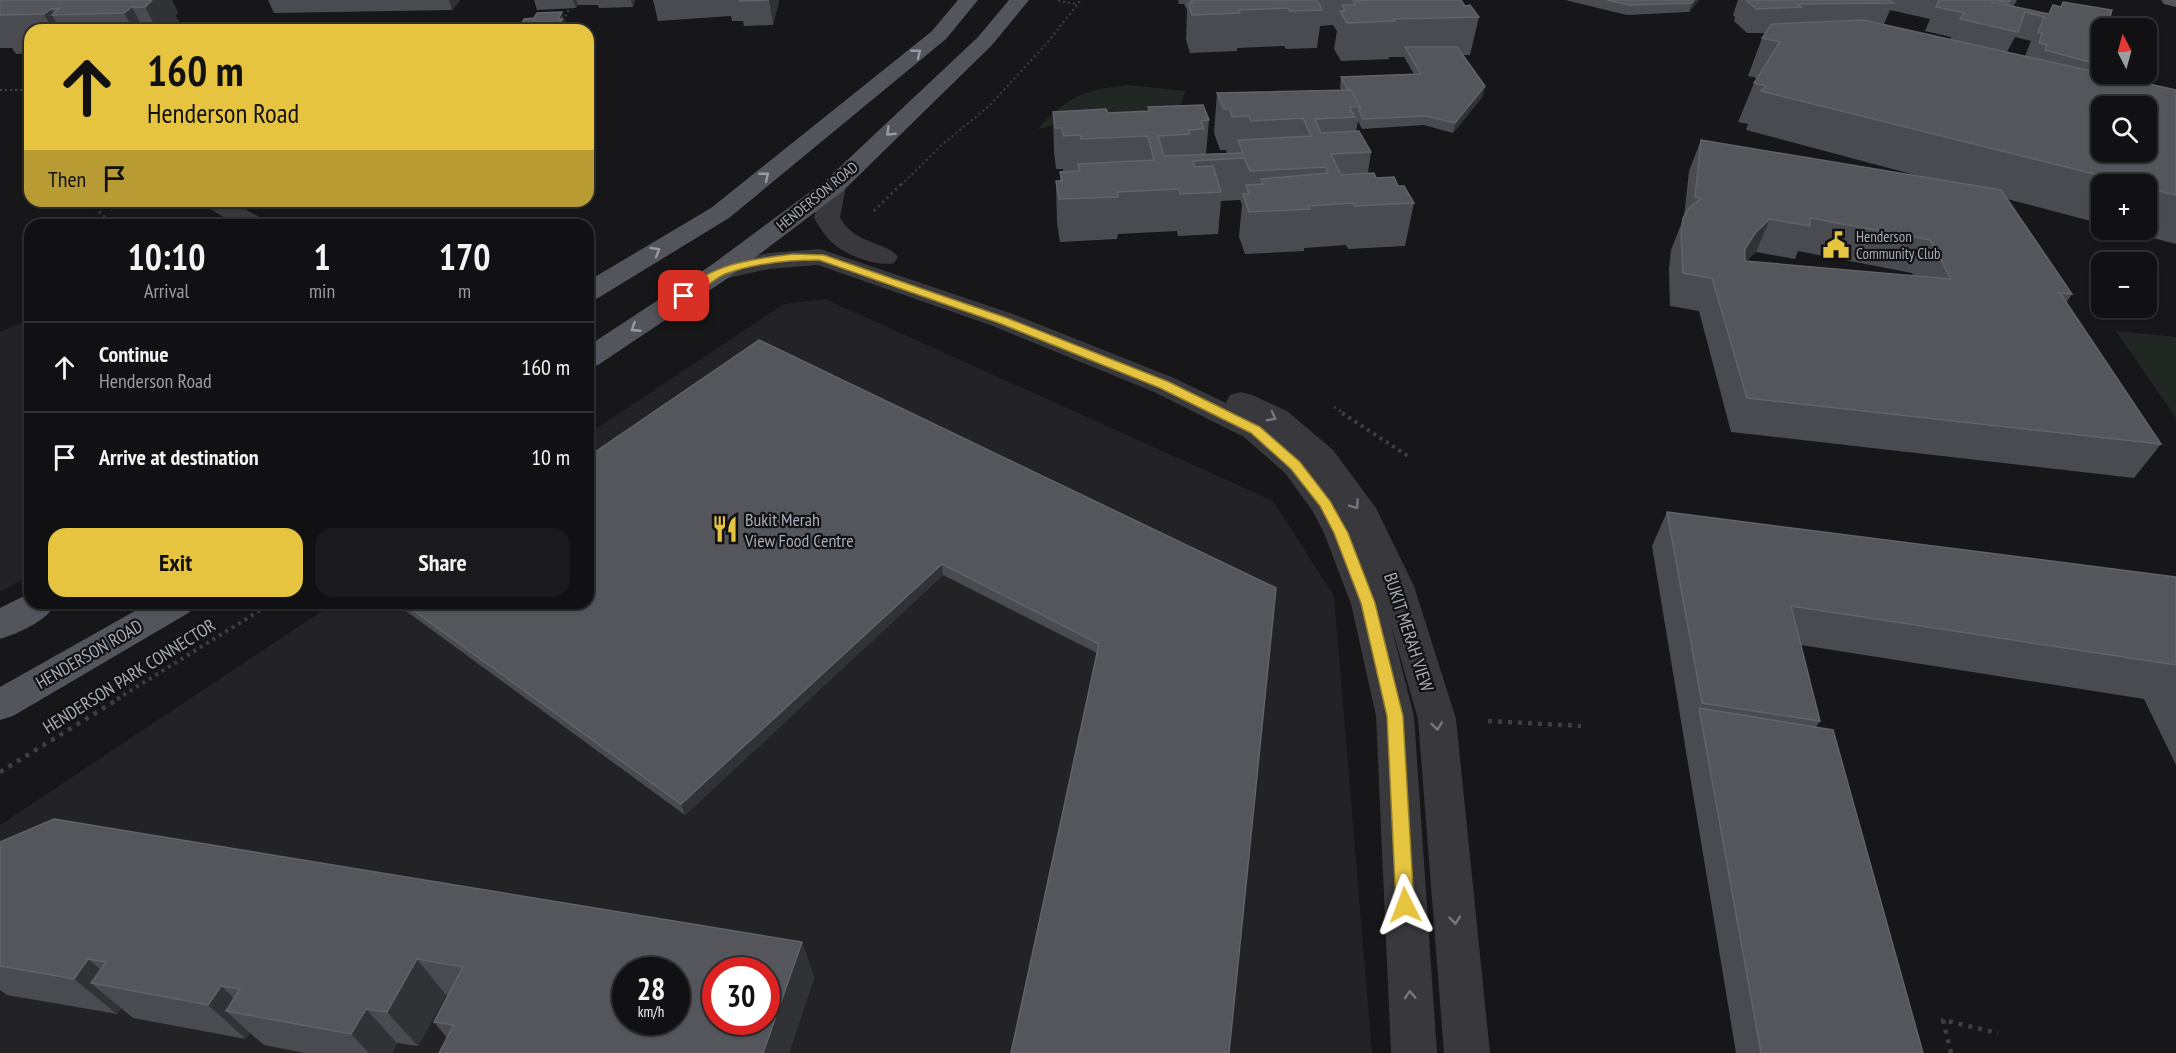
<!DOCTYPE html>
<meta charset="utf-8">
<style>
body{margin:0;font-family:"PT Sans Narrow",sans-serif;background:#1a191b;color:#f1f3f6;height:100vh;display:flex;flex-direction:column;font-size:22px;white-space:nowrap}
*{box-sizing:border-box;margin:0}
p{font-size:20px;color:#9c9d9f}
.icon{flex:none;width:33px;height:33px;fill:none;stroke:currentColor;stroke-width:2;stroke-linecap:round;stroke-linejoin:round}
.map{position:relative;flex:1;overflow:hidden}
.side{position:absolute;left:24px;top:219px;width:570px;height:390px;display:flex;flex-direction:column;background:#111012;border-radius:18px;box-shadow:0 2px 4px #0004,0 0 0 2px #303032}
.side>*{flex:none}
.guide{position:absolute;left:24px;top:24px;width:570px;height:183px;border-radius:18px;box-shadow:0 2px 4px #0004,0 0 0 2px #303032;background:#e7c440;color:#111;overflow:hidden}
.needle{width:39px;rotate:354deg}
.buttons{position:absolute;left:2091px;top:18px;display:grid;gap:12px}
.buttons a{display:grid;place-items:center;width:66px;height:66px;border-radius:12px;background:#111012;box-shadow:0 2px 4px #0004,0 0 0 2px #303032;font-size:30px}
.speed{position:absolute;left:612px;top:957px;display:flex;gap:12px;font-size:30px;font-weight:700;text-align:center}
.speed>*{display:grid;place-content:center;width:78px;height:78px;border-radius:50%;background:#111012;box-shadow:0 2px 4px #0004,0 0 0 2px #303032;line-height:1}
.speed small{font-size:15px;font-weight:400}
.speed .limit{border:9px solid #d22;background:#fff;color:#111}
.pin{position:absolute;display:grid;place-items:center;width:51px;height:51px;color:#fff;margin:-26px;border-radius:12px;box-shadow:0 3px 9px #0006}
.me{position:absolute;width:66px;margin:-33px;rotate:357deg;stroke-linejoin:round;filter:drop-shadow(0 0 4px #0008)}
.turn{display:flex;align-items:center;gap:21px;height:126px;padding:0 24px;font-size:27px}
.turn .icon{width:78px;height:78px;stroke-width:2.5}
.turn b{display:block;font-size:42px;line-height:51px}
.then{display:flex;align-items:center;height:57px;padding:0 24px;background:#0003;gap:12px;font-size:22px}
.eta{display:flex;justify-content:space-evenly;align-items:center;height:102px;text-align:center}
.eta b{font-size:36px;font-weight:600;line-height:42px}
.primary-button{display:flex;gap:12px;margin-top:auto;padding:12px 24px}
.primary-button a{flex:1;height:69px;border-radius:18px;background:#e7c440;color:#111;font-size:24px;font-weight:600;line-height:69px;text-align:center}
.primary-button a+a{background:#1a191b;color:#f1f3f6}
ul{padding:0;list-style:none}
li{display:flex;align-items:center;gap:18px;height:90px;padding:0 24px;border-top:2px solid #303032}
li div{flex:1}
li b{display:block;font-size:22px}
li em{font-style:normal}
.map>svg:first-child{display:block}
.built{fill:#232325;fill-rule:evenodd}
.green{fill:#212823}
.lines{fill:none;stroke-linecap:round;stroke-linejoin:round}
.path-far3{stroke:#3e3f44;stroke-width:2;stroke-dasharray:2 3;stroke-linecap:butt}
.path-far2{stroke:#3e3f44;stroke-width:3;stroke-dasharray:2 4;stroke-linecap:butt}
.path-far1{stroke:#3e3f44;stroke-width:4;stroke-dasharray:3 4.5;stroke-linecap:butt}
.path{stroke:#3e3f44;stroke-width:4.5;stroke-dasharray:4 6;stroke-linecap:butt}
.minor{fill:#38383d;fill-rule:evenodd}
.major{fill:#54555c;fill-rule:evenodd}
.wall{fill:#4a4b50;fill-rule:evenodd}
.shaded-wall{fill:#313235}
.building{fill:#54565b;stroke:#626369;stroke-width:1.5;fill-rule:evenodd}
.oneway{stroke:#989ba5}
.oneway2{stroke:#767880}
.route{fill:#e7c440;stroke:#967f2a;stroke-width:1.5}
.labels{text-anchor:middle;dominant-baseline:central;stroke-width:4.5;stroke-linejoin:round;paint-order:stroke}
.far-street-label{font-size:15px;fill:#a9acb7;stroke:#121113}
.far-poi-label{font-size:15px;fill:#a9acb7;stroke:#121113;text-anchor:start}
.poi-label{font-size:18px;fill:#a9acb7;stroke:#121113;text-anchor:start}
.street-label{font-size:18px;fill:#a9acb7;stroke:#121113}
</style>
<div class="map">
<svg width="2176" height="1053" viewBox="0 0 2176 1053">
<rect width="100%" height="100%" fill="#171618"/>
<g class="built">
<path d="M825,299l448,202 61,95 38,457h-1372v-228l334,-222h254v-169l196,-130zM626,970h50v52h-50zM716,970h50v52h-50z"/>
<polygon points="30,319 30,575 0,592 0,332"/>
</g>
<g class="green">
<path d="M1128,85l57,6 -4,14 -12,10 -115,10 -16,4c29,-33 47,-39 90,-44z"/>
<polygon points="2116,331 2176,337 2176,418"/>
</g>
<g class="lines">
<g class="path-far3">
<polyline points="1058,1 1077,4"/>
<polyline points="559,30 569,9"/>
<polyline points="0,90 30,90"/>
<polyline points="901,185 944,143 989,106 1047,43 1081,0"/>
</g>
<g class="path-far2">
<polyline points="94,201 96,208 109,222 158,225"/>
<polyline points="874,211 902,183"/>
<polyline points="162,225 176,225"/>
<polyline points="588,402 595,398"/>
<polyline points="1334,407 1345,414"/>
</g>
<g class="path-far1">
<polyline points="1342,413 1408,456"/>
<polyline points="117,699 272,603"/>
</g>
<g class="path">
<polyline points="1488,721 1581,726"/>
<polyline points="0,772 120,698"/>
<polyline points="1951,1053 1943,1020 1998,1033"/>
</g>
<g class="minor">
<path d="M834,179l9,2 3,5 -6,32c17,28 47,23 58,39l-4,6c-17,4 -45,-7 -59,-18 -9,-7 -15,-17 -21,-27l8,-32 3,-5z"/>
<polygon points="202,201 232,201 264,220 268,225 237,225 205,206"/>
<polygon points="820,249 1013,314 1174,378 1228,404 1226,402 1230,395 1241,392 1252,395 1287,411 1333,450 1376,508 1414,586 1456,719 1490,1053 1444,1053 1418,719 1390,621 1414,716 1437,1053 1391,1053 1376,716 1351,604 1324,533 1312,510 1285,473 1244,437 1154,392 993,326 818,265 769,269 719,280 710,278 706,272 710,266 769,253"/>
</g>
<g class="major">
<polygon points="958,0 978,0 946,39 729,218 598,298 588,300 588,281 711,208 932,31"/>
<polygon points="1009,0 1029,0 992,45 843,191 728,278 598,365 588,368 588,346 710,266 825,181 978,37"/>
<polygon points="2161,0 2176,0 2176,7 2164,4"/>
<path d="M30,593v10h26c-9,18 -37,30 -56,36v-31z"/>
<polygon points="149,603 195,603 190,612 13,716 0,720 0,687"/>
</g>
</g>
<g class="wall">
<polygon points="0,0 172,0 178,13 175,15 182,27 179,30 30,30 30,53 16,54 12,48 0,48"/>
<polygon points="268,0 460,0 452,10 274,13"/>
<polygon points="534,0 635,0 633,7 599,8 598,5 578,5 576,8 537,10"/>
<polygon points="653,0 779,0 773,25 744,26 743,21 732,21 731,16 658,21"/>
<polygon points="1178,0 1446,0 1465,6 1479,17 1470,55 1463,55 1483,96 1453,133 1424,125 1362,129 1358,121 1356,131 1371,152 1368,173 1376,178 1398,186 1414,203 1405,246 1348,249 1346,245 1304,248 1304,251 1245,254 1239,237 1242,204 1240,200 1221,201 1218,234 1178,236 1177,231 1118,234 1117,239 1060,242 1057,223 1056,181 1060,181 1060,172 1063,172 1063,169 1056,169 1054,152 1053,112 1108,113 1148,111 1148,107 1209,120 1206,154 1227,153 1226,150 1220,150 1214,133 1217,93 1341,90 1340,87 1341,77 1414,74 1404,57 1389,57 1389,59 1341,61 1334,49 1337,31 1333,25 1320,26 1317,48 1286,49 1284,46 1237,48 1237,51 1190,53 1186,40 1187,10 1184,4 1179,4"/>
<polygon points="1565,0 1699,0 1689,12 1627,15"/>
<path d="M1738,0h279l-4,7 35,7 5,-9 54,22 -1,1h-4v9l-5,7v20l-5,7 84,19v154l-53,-14h23v-46h-44v40l-95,-25 65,95 -6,9 95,141 -27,34 -403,-46 -32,-121 -29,-5 -1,-38 2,-18 13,-33 5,-46 12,-31 225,38 -180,-48 2,-6 -10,-2 16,-39 3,-5 -9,-2 14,-38 4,-5h-19l-13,-12 1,-4 -2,-2zM1890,10l40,9 -5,12 26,6 -1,2 -66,-15zM2015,37l16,4 -6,15 -18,-4zM1798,251l114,22 1,3 -167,-15 10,-9 39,7z"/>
<polygon points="404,201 425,201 422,202"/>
<polygon points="588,457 1276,588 1097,653 943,575 685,815 395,603 588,603"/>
<polygon points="1667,512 2176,577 2176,765 2144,699 1801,645 1820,721 1816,727 1923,1053 1736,1053 1652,546"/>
<polygon points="0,842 802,942 814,978 789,1053 439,1053 447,1038 434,1022 448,996 446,995 418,1046 397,1043 392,1053 305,1053 264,1045 250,1033 246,1039 133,1018 121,1008 117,1014 7,995 0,990"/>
</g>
<g class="shaded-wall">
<polygon points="148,0 172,0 178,13 175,15 182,27 179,30 157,30 145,7"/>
<polygon points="449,0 460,0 452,10"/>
<polygon points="573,0 576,0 578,5 576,8"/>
<polygon points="631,0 635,0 633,7"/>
<polygon points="769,0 779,0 773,25"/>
<polygon points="1694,0 1699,0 1689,12 1692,3"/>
<polygon points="132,7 144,30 134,30 124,13"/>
<polygon points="51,9 54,15 52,15 60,30 53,30 44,14"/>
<polygon points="562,12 567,30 556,30 558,19"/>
<polygon points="1485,86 1483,96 1453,133 1455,123"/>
<polygon points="1770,219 1756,252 1742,264 1745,249 1756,232"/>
<polygon points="942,564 943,575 685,815 681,804"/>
<polygon points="802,942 814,978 789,1053 763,1053"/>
<polygon points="88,959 124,989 91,983 121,1008 117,1014 74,979"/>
<polygon points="417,959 446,995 418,1046 387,1012"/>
<polygon points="221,986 252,1015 226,1011 250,1033 246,1039 208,1005"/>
<polygon points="366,1009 397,1043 392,1053 369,1053 351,1034"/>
</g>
<g class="building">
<polygon points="0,0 152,0 145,7 132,7 124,13 52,15 60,8 51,9 44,14 0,15"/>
<polygon points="739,0 769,0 739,1"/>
<polygon points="1191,0 1317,0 1322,10 1290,11 1288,8 1239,10 1240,13 1192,15 1188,3 1192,3"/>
<polygon points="1370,0 1461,0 1465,6 1470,5 1479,17 1393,19 1395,21 1347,23 1340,11 1345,11 1342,5 1355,5 1353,1"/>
<polygon points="1607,0 1694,0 1692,3 1630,5"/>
<polygon points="1746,0 1889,0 1894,3 1797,4 1801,7 1756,9"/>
<polygon points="1939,0 1993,0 1992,2 2049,14 2053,5 2061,7 2063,2 2112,10 2107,27 2100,25 2098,32 2093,31 2092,36 2096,37 2093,44 2102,45 2102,48 2097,64 2045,50 2047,45 2039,43 2042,33 2038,32 2044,17 2025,12 2018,32 1960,19 1964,13 1936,7"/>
<polygon points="1994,0 2010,0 2008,3"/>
<polygon points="562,12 558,19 562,19 556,30 504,30 506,26 520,26 524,19 534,18 537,13"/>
<path d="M1863,20l313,70v105l-30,-7v-4h-12l-373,-93 5,-5 -12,-3 26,-41 -18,-4 10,-14zM2102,106h44v46h-44z"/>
<polygon points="477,25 475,28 493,28 491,30 439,30 442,26"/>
<polygon points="1405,47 1457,47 1485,86 1455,123 1426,116 1363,119 1359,111 1360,107 1351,90 1348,90 1341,77 1421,74"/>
<polygon points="1351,90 1360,107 1349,107 1355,117 1315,119 1321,133 1359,131 1371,152 1331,154 1341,175 1374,173 1376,178 1394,177 1398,186 1404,186 1414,203 1355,206 1353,203 1308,206 1310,209 1249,212 1243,194 1249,194 1246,185 1263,184 1261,179 1328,173 1325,167 1250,171 1244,158 1193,161 1195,167 1213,166 1221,192 1180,194 1179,189 1117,192 1118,197 1059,199 1056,181 1062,181 1060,172 1080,171 1078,164 1154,160 1148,136 1081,139 1081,135 1063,136 1062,128 1055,128 1053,112 1106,109 1108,113 1150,111 1148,107 1203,105 1209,120 1201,121 1204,129 1188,130 1190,134 1158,136 1164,156 1243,153 1238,140 1311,136 1303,118 1251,121 1249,116 1232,117 1230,109 1224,109 1217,93"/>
<path d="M1701,140l300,50 71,104 -12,-1 101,151 -414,-46 -35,-120 -29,-5 -2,-38 2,-17 6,-10 12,-9 -6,-2zM1810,218l120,22 21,39 -206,-18v-12l11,-17 14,-13 40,7z"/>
<polygon points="759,340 1276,588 1229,1053 1011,1053 1099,644 942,564 681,804 403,603 588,603 588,457"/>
<polygon points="1667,512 2176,577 2176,665 1791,606 1820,721 1702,703"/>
<polygon points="1699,708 1833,730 1923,1053 1761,1053"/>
<path d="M54,819l748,123 -39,111h-324l15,-28 -20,-3 29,-55 -46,-8 -30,53 -21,-3 -15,25 -125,-23 14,-22 -19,-3 -13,19 -117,-22 15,-21 -18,-3 -14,20 -74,-13v-124zM626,970h50v52h-50zM716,970h50v52h-50z"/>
</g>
<defs><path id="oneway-chevron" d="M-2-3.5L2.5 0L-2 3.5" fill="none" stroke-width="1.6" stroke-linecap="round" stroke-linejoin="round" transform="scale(1.5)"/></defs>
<g class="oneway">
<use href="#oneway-chevron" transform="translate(917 53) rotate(-39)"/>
<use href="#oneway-chevron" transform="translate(890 132) rotate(136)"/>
<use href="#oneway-chevron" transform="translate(765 176) rotate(-39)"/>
<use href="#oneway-chevron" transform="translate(656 251) rotate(-31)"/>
<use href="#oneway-chevron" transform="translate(635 328) rotate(147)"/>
</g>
<g class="oneway2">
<use href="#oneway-chevron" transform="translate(1272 417) rotate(28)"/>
<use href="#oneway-chevron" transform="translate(1355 505) rotate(55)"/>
<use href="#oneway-chevron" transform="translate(1437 726) rotate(83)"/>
<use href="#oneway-chevron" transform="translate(1455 920) rotate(85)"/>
<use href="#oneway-chevron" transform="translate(1410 995) rotate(-93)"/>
</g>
<path class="route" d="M793,254l31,1 183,63 162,64 91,45 40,35 30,39 18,32 27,70 28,113 11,189 -3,6 -6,2 -6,-2 -3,-6 -9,-189 -26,-113 -27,-70 -14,-27 -29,-37 -40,-36 -91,-45 -161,-65 -180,-63c-32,0 -64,3 -94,14 -14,5 -29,27 -45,24l-1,-2c29,-32 73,-37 114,-42z"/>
<defs>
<symbol id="civic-bare" viewBox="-9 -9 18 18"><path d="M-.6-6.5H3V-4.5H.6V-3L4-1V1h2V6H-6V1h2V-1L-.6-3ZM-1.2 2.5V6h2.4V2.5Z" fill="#e7c440" stroke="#121113" stroke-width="2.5" paint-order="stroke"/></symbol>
<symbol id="restaurant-bare" viewBox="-9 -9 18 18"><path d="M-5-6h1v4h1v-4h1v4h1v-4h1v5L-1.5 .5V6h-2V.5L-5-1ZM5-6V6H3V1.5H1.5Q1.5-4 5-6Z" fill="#e7c440" stroke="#121113" stroke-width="2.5" paint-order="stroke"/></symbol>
</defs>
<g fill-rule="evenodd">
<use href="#civic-bare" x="1817" y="226" width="38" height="38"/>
<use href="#restaurant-bare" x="706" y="510" width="38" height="38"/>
</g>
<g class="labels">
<g class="far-street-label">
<text transform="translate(817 196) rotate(-39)">HENDERSON ROAD</text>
</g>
<g class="far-poi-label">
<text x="1856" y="236">Henderson<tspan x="1856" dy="17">Community Club</tspan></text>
</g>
<g class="poi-label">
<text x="745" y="519">Bukit Merah<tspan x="745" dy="21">View Food Centre</tspan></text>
</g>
<g class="street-label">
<text transform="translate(1409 632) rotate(72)">BUKIT MERAH VIEW</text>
<text transform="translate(89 654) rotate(-30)">HENDERSON ROAD</text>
<text transform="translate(129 676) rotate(-32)">HENDERSON PARK CONNECTOR</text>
</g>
</g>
</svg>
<div class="buttons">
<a><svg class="needle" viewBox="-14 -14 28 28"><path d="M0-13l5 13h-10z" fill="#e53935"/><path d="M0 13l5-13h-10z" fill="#9c9d9f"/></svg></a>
<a><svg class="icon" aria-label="search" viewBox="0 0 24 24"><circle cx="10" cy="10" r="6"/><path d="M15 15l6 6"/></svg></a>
<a>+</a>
<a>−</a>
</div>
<div class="speed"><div>28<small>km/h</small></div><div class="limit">30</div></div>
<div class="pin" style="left:684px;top:296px;background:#d93025"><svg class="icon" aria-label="arrive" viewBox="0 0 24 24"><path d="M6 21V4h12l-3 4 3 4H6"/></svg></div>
<svg class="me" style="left:1405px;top:905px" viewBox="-20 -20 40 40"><path d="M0-17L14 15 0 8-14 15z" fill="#e7c440" stroke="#fff" stroke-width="4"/></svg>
<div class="guide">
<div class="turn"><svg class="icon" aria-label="ahead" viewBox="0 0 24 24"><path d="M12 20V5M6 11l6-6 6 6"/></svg><div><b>160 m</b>Henderson Road</div></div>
<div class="then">Then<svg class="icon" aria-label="arrive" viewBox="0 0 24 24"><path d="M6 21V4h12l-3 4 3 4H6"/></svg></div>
</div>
<section class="side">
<div class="eta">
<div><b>10:10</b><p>Arrival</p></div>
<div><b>1</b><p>min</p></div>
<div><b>170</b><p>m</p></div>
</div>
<ul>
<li><svg class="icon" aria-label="ahead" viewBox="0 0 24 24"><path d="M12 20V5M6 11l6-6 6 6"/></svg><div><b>Continue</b><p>Henderson Road</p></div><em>160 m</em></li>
<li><svg class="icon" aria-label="arrive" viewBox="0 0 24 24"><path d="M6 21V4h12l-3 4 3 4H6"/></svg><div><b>Arrive at destination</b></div><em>10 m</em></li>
</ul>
<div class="primary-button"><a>Exit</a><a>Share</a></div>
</section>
</div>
